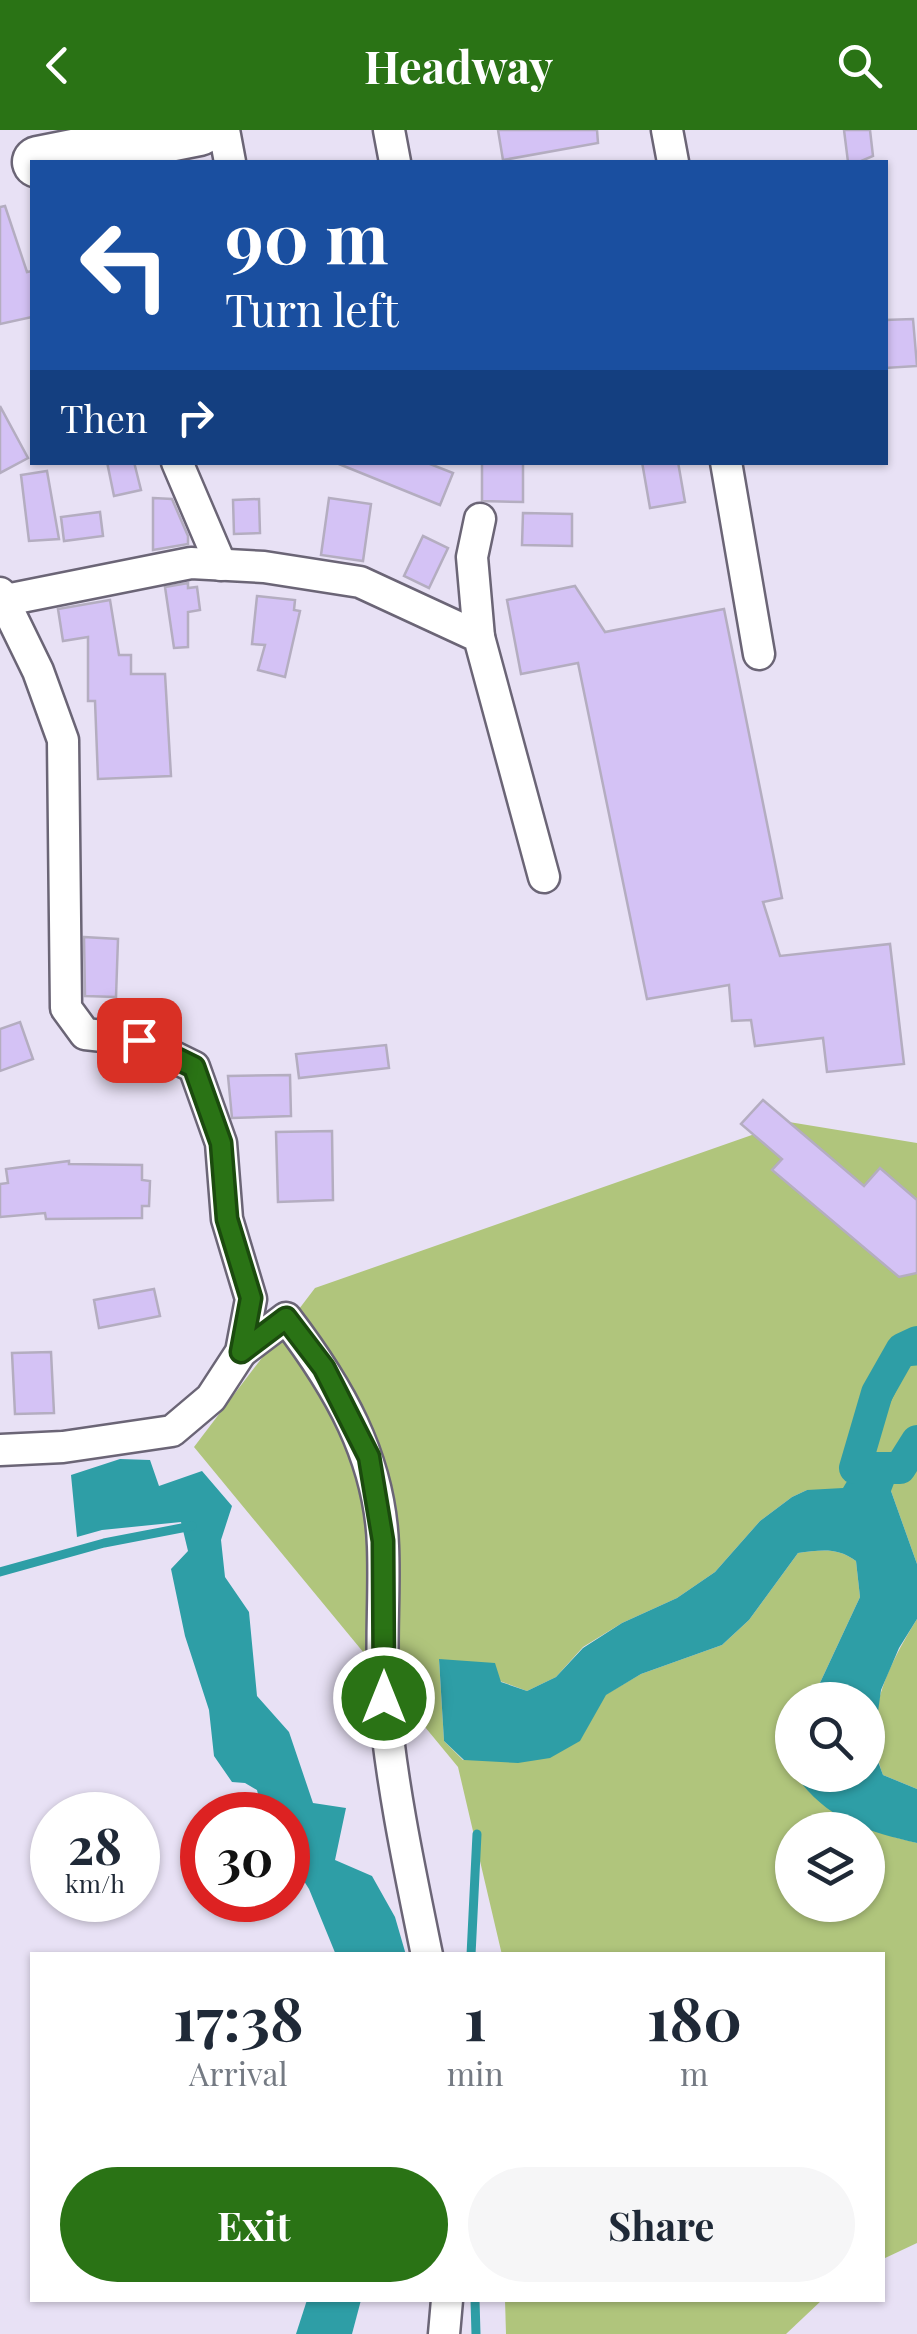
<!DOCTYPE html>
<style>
body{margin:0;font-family:"Playfair Display",serif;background:#f6f6f7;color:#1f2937;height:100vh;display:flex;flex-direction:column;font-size:38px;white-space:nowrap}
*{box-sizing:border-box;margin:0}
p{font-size:32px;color:#747a83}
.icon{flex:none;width:55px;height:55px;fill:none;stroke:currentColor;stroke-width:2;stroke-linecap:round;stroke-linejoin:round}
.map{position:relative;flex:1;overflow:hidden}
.details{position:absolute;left:30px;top:1822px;width:855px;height:350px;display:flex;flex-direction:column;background:#fff;border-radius:0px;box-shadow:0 2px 8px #0004}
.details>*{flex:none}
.guide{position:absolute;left:30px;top:30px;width:858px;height:305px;border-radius:0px;box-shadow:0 2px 8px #0004;background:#1a4fa0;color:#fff;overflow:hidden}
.controls{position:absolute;left:775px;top:1552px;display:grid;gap:20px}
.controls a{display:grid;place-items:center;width:110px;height:110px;border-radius:50%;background:#fff;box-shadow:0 2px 8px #0004;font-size:50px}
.speed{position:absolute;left:30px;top:1662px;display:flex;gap:20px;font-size:50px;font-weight:700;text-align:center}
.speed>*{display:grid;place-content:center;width:130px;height:130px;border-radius:50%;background:#fff;box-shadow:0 2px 8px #0004;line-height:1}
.speed small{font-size:25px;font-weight:400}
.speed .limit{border:15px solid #d22;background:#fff;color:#111}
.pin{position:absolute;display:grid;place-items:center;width:85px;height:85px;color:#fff;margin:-42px;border-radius:20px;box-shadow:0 5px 15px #0006}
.me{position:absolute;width:110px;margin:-55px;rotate:0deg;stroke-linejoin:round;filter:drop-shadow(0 0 8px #0008)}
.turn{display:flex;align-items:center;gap:35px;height:210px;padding:0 30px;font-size:45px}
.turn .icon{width:130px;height:130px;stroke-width:2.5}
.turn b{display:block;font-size:70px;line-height:85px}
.then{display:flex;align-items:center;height:95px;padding:0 30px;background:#0003;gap:20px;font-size:38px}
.eta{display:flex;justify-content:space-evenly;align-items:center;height:170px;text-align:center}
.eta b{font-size:60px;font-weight:700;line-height:70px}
.cta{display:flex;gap:20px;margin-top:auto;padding:20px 30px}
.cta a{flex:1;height:115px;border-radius:60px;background:#2a7315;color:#fff;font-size:40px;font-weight:700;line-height:115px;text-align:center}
.cta a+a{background:#f6f6f7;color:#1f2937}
header{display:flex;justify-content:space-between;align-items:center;height:130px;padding:0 30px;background:#2a7315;color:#fff;font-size:45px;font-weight:700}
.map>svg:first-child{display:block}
.green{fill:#b0c57c;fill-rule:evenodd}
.water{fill:#2e9ea6}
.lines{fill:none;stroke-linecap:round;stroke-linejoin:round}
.stream{stroke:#2e9ea6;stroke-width:9}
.canal{stroke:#2e9ea6;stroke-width:32}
.building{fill:#d4c2f5;stroke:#b4adc0;stroke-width:2.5}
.minor-casing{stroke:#6b6576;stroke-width:35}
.trunk-casing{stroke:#6b6576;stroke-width:55}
.minor{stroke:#fff;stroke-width:30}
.trunk{stroke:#fff;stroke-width:50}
.route-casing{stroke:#1b4b0e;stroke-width:25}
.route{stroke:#2a7315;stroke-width:18}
</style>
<header><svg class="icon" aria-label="back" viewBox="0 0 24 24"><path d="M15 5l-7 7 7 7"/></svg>Headway<svg class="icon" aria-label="search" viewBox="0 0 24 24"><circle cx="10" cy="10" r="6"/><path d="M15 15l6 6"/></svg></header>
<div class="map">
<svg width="917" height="2204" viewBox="0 0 917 2204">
<rect width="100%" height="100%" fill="#e8e1f5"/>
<g class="green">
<path d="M789,992l128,21v421l-26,-73 -84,-1 -15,7 -32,24 -45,51 -38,26 -55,25 -39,24 -27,30 -29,14 -88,-32 5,82 19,19h27l90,-20 25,-45 36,-21 81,-29 27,-25 49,-67c23,-3 39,-6 58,8l4,36 -48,103h-20v75h10v9l92,53 23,6v400l-34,16 -1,-304h-380l-44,-188 -264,-320 121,-159zM792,1700h76v75h-76z"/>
<path d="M917,1489v170l-34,-14c-22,-57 4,-107 34,-156z"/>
<polygon points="505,2170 822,2170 786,2204 506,2204"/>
</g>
<g class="water">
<polygon points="120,1329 150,1330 159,1356 202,1341 232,1376 221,1410 225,1447 249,1482 257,1566 289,1602 313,1673 346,1678 335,1730 372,1746 395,1787 406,1825 336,1825 309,1759 288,1726 288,1685 263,1685 257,1660 245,1653 232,1652 214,1626 209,1580 185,1506 171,1439 188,1421 181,1392 102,1400 77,1407 71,1345"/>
<path d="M855,1338h45l-9,23 26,73v55l-18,29 -18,42 -8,58 10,27 34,14v54c-47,-11 -84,-21 -115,-59v-9h66v-75h-56l48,-103 -4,-36c-19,-14 -35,-11 -58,-8l-49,67 -27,25 -81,29 -35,21 -26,46 -30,17 -32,5 -54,-3 -20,-19 -5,-82 56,4 6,19 26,9 29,-14 27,-29 39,-25 55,-25 38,-26 45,-51 32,-24 15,-7 36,-2z"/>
<polygon points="307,2170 361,2170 352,2204 296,2204"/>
</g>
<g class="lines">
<g class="stream">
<polyline points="861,1347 878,1288 905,1232 917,1231"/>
<polyline points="0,1442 104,1413 192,1396"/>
<polyline points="471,1825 477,1704"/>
<polyline points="475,2170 476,2204"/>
</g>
<polyline class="canal" points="917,1212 902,1219 877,1263 855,1338 900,1338 917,1311"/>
</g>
<g class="building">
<polygon points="498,0 597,0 598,13 503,30"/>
<polygon points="844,0 870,0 873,26 859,32 848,32"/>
<polygon points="5,76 27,142 32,141 32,187 0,194 0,77"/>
<polygon points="913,189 917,236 885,238 885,190"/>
<polygon points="0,276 28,328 0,343"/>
<polygon points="107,332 134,332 141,360 114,366"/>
<polygon points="334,332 425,332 453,343 440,375"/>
<polygon points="482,332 523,332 523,372 482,371"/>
<polygon points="642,332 678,332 685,372 650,378"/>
<polygon points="47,341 59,409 29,411 21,345"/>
<polygon points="153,368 172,369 188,406 188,414 153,420"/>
<polygon points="329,368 371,374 363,431 321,425"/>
<polygon points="259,369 260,403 234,404 233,370"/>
<polygon points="100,382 103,406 64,411 61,387"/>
<polygon points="523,383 572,384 572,416 522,415"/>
<polygon points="423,406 448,418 429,458 404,446"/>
<polygon points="188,453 188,458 197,457 200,480 188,482 188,517 174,518 165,457"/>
<polygon points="575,456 605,502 724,479 782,768 763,772 780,826 890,814 904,934 827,942 823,908 755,916 751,890 732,891 729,855 647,869 578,533 521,544 507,470"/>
<polygon points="257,466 295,470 294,480 300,481 285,547 258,540 265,515 252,514"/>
<polygon points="110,470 119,525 131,525 131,544 165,544 171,646 98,649 95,571 88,571 88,507 63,511 58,479"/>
<polygon points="84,807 118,809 116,867 85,866"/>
<polygon points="20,892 33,929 0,941 0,899"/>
<polygon points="386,915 389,938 299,948 296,924"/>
<polygon points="290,945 291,986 232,988 228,946"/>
<polygon points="763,970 864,1056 880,1038 917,1070 917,1143 899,1147 772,1040 782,1029 741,994"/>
<polygon points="332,1001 333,1070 278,1072 276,1002"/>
<polygon points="69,1031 69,1034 142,1035 142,1050 150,1051 149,1076 142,1076 142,1088 46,1089 45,1083 0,1087 0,1054 8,1053 6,1039"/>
<polygon points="154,1159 160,1186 99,1198 94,1170"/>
<polygon points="51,1222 54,1283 15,1284 12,1223"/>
</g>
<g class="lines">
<defs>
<g id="minor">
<polyline points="224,0 230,32"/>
<polyline points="389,0 395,32"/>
<polyline points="667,0 673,32"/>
<polyline points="177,332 221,435"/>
<polyline points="726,332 759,524"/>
<polyline points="0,463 38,541 63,610 66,878 85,904 139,910 194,937 221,1013 227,1089 251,1169 241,1222 211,1268 172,1301 63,1317 0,1320"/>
<polyline points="6,470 191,433 264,437 360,452 479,507 544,747"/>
<polyline points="479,507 472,427 480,389"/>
<path d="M241,1222l45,-34c52,68 94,139 97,228 2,50 -3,102 1,153 7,84 26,173 43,256"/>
<polyline points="444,2204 447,2170"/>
</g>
<polyline id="trunk" points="38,32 199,0"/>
</defs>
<use href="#minor" class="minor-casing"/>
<use href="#trunk" class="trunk-casing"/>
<use href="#minor" class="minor"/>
<use href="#trunk" class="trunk"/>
</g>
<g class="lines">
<defs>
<polyline id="route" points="139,910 194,937 221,1013 227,1089 251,1168 241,1222 286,1188 324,1238 369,1327 383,1411 384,1568"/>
</defs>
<use href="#route" class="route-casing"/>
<use href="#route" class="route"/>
</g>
</svg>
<div class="controls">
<a><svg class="icon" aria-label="search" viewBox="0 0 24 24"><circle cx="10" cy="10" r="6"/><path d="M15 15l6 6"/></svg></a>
<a><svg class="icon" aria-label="layers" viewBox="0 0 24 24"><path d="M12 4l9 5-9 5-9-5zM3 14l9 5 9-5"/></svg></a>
</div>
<div class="speed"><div>28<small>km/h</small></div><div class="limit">30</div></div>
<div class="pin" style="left:139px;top:910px;background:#d93025"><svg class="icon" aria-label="arrive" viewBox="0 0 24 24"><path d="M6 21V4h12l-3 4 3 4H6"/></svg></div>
<svg class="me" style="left:384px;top:1568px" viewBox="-20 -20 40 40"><circle r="17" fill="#2a7315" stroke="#fff" stroke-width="3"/><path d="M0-11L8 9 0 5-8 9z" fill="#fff"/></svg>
<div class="guide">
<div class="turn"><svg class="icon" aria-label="left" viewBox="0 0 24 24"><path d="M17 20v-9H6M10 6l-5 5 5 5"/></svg><div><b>90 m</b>Turn left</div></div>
<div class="then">Then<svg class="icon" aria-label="right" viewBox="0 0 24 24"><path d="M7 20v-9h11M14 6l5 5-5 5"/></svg></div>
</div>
<section class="details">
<div class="eta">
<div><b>17:38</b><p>Arrival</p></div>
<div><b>1</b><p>min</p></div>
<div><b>180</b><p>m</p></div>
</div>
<div class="cta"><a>Exit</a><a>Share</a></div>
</section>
</div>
